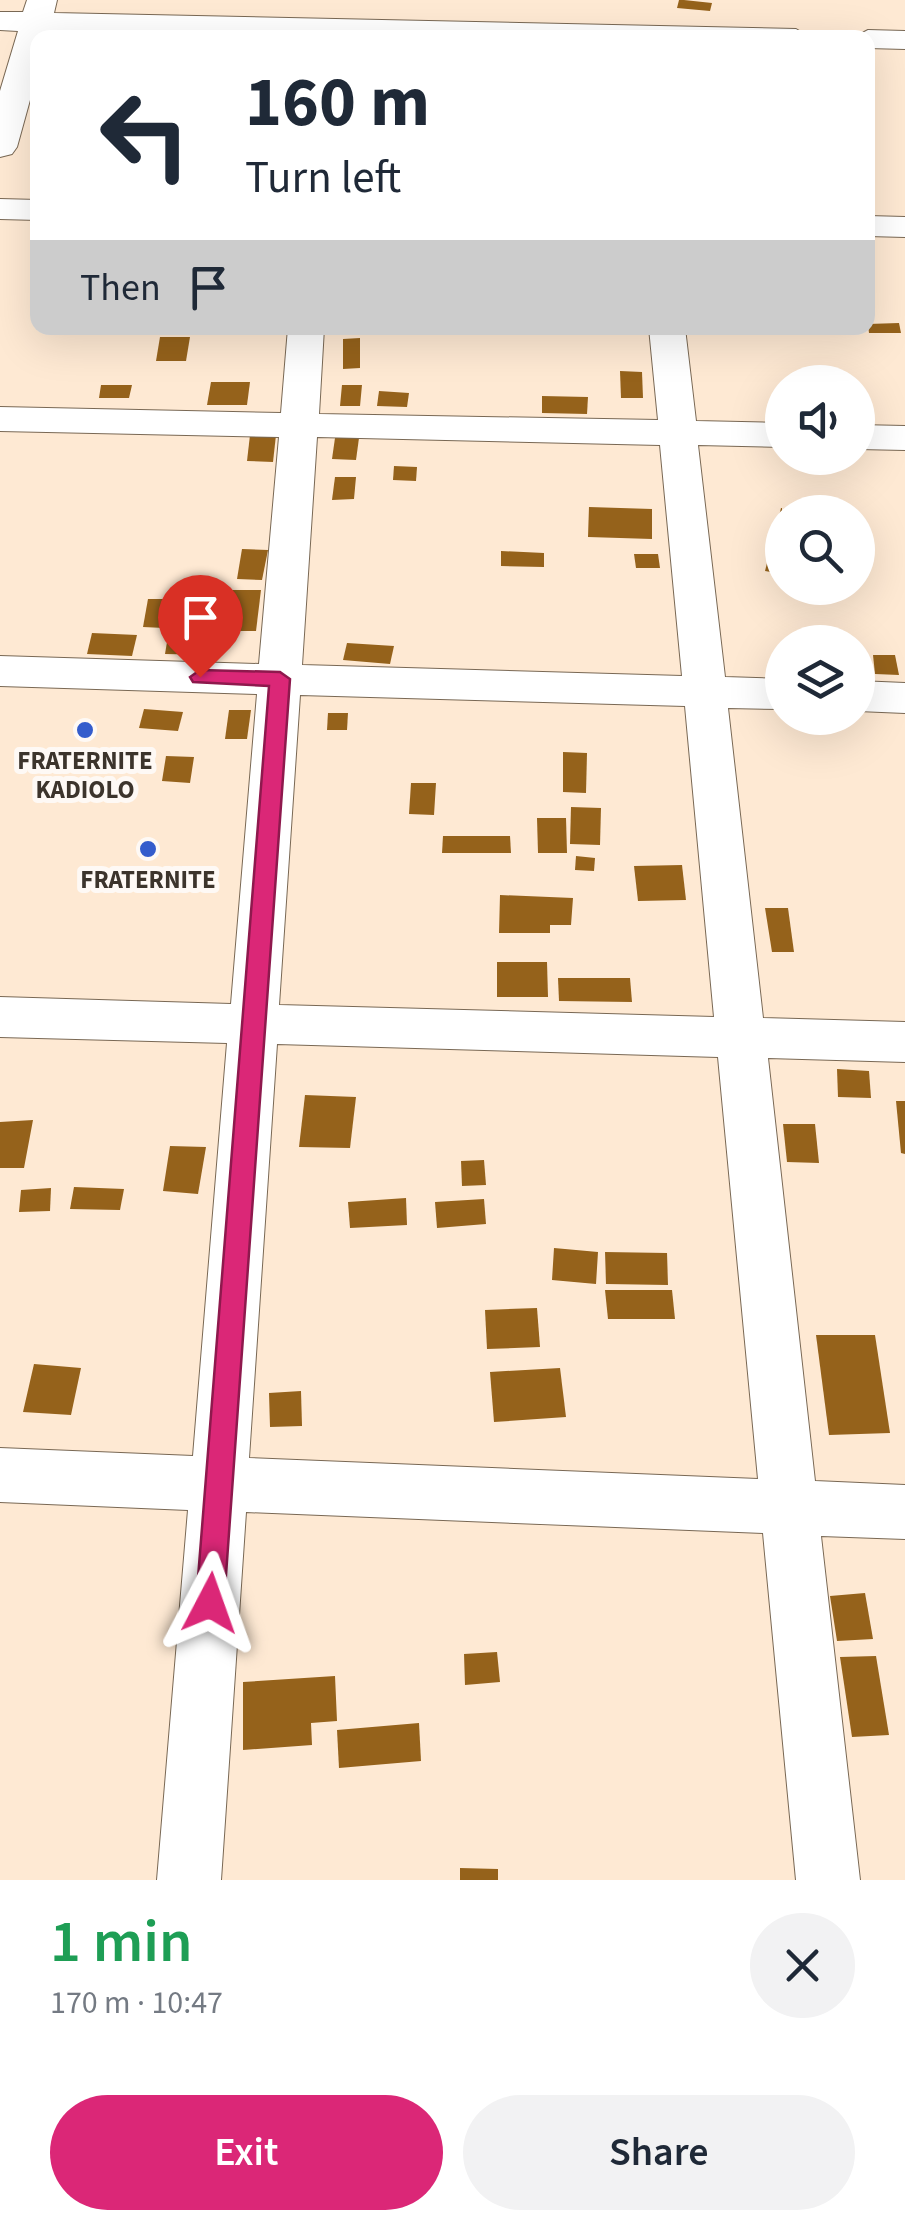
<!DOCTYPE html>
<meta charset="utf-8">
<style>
body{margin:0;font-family:"Source Sans 3",sans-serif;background:#f2f2f3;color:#1f2937;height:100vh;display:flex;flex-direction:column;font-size:38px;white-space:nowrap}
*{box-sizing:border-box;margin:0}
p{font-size:32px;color:#747a83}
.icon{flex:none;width:55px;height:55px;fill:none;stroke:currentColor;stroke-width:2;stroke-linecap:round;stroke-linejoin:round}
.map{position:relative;height:1880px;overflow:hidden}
.side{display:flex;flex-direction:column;background:#fff;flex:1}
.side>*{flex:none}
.guide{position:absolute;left:30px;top:30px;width:845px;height:305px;border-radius:20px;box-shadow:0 10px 40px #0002;background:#fff;color:#1f2937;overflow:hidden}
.fabs{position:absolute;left:765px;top:365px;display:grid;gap:20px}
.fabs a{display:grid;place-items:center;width:110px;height:110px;border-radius:50%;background:#fff;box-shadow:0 10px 40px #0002;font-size:50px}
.pin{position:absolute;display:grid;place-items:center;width:85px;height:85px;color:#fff;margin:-102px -42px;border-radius:50% 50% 50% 0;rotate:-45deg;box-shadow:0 0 10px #0007}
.pin .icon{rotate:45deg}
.me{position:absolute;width:110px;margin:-55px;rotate:4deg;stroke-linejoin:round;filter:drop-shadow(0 0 8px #0008)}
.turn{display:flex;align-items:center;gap:35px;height:210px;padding:0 50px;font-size:45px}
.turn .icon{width:130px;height:130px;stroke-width:2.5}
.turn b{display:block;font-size:70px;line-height:85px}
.then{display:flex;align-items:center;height:95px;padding:0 50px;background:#0003;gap:20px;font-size:38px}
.round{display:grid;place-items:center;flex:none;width:105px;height:105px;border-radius:52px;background:#f2f2f3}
.headline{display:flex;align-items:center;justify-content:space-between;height:170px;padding:0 50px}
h1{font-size:60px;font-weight:600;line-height:75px;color:#1e9e55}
.primary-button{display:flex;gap:20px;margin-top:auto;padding:20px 50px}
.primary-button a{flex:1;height:115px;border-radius:60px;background:#db2777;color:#fff;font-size:40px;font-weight:600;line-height:115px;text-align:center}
.primary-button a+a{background:#f2f2f3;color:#1f2937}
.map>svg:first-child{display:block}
.building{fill:#95621b}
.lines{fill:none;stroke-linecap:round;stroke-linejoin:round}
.minor-casing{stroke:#796854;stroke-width:2}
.minor{fill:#fff;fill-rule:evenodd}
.route{fill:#db2777;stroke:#8e194d;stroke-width:2.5}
.poi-dot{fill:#345ccc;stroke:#fef9f5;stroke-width:4}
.labels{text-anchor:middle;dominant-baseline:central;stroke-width:10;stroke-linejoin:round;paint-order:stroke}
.poi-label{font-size:25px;font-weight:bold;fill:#3c342c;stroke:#fef9f5}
</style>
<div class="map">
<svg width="905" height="1880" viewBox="0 0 905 1880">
<rect width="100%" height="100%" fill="#fee9d3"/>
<g class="building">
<polygon points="679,0 684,0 712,3 710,11 677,8"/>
<polygon points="899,323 901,333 869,333 868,324"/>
<polygon points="160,337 190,337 186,361 156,361"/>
<polygon points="360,338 360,368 343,369 343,339"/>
<polygon points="620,371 642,372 643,398 621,398"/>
<polygon points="211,382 250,382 247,405 207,405"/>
<polygon points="101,385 132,385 129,398 99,398"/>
<polygon points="342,385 362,385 360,406 340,406"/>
<polygon points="379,391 409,393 407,407 377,406"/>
<polygon points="542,396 588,397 587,414 542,413"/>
<polygon points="250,435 276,435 273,462 247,461"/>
<polygon points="335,438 359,438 356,460 332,459"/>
<polygon points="394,466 417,467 416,481 393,480"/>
<polygon points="335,477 356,477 354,499 332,500"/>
<polygon points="589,507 652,509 652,539 588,537"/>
<polygon points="781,508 782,508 782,574 765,571"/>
<polygon points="242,549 268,550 262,580 237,579"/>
<polygon points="501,551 544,553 544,567 501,566"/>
<polygon points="634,554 658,554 660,568 636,568"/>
<polygon points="222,590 261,590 256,631 216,631"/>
<polygon points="148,599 169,599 164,628 143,627"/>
<polygon points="92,633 137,635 132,656 87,654"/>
<polygon points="167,642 214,642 212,655 165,654"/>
<polygon points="347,643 394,646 390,664 343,660"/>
<polygon points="873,655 895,655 899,675 875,674"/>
<polygon points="144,709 183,712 178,731 139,728"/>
<polygon points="229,710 251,710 247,739 225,739"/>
<polygon points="328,713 348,713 347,730 327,730"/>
<polygon points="563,752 587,753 586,793 563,792"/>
<polygon points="166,756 194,757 190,783 162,781"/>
<polygon points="411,783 436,783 434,815 409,814"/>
<polygon points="571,807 601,808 600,845 570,844"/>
<polygon points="537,818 566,818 567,853 538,853"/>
<polygon points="443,836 510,836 511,853 442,853"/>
<polygon points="576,856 595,858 594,871 575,870"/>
<polygon points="682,865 686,900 638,901 634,866"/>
<polygon points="500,895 573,898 571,925 550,925 550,933 499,933"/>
<polygon points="765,908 788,908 794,952 772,952"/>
<polygon points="497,962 547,962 548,997 497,997"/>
<polygon points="558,978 630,978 632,1002 559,1001"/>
<polygon points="837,1069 869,1071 871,1098 838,1097"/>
<polygon points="305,1095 356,1097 350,1148 299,1147"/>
<polygon points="896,1101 905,1101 905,1154 901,1153"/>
<polygon points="33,1120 24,1168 0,1168 0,1122"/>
<polygon points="783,1124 815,1124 819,1163 787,1162"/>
<polygon points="170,1146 206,1147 198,1194 163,1191"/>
<polygon points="484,1160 486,1185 462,1186 461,1161"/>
<polygon points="74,1187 124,1189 120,1210 70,1209"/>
<polygon points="51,1188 50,1211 19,1212 21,1190"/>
<polygon points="406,1198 407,1225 350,1228 348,1202"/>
<polygon points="484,1199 486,1224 437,1228 435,1202"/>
<polygon points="554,1248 598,1252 596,1284 552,1280"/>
<polygon points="605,1252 667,1253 668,1285 606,1284"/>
<polygon points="605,1290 672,1290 675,1319 608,1319"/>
<polygon points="537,1308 540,1347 487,1349 485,1310"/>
<polygon points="816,1335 875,1335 890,1433 829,1435"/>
<polygon points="34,1364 81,1368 71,1415 23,1412"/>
<polygon points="560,1368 566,1417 494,1422 490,1372"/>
<polygon points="301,1391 302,1426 270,1427 269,1393"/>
<polygon points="865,1593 873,1639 837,1641 830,1596"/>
<polygon points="497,1652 500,1682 465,1685 464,1654"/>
<polygon points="876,1656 889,1735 852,1737 840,1657"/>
<polygon points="335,1676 337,1721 311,1723 312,1745 243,1750 243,1682"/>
<polygon points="419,1723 421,1761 339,1768 337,1730"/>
<polygon points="460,1868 498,1869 498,1880 460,1880"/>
</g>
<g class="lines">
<defs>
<g id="minor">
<polygon points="27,0 57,0 54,13 796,29 811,38 337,38 49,31 47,38 38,38 38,71 17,147 12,154 0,157 0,91 18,31 0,30 0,12 23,12"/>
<polygon points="868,30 905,31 905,49 868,48 868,38 853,38"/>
<polygon points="0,199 38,200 38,220 0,219"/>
<polygon points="868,216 905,217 905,237 868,236"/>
<path d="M288,328h36l-5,86 339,6 -9,-92h36l11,93 86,2v24l-84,-2 27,232 57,2v30l-54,-1 35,310 142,4v40l-137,-4 47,423 90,4v54l-84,-3 39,344h-64l-33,-347 -517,-21 -25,368h-64l31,-370 -188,-8v-54l193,8 34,-413 -227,-6v-40l231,7 26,-310 -257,-8v-30l259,8 20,-227 -279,-6v-24l281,6zM317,437l343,8 22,231 -380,-11zM300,695l385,11 29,311 -435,-12zM277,1044l441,13 40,422 -509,-21z"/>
<polygon points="858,425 905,426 905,450 858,449"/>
<polygon points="858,681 905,683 905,713 858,711"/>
</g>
</defs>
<use href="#minor" class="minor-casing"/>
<use href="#minor" class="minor"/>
</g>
<polygon class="route" points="200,670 280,672 290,679 224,1603 220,1613 210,1617 200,1613 196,1603 269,686 193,682 190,677"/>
<g class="poi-dot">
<circle cx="85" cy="730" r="10"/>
<circle cx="148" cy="849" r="10"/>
</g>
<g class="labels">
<g class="poi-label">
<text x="85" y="761">FRATERNITE<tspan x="85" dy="29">KADIOLO</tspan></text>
<text x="148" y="880">FRATERNITE</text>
</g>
</g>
</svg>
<div class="fabs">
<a><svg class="icon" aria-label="sound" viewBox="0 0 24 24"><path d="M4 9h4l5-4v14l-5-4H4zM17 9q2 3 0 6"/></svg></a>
<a><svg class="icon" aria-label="search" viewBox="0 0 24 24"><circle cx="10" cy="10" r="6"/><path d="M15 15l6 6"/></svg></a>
<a><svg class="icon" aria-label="layers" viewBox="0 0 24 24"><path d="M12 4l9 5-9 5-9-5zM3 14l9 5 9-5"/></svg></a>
</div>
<div class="pin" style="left:200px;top:677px;background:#d93025"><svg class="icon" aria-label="arrive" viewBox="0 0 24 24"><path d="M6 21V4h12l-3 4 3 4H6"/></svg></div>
<svg class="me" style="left:210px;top:1603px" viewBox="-20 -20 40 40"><path d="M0-17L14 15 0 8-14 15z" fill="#db2777" stroke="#fff" stroke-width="4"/></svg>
<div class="guide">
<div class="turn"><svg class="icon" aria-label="left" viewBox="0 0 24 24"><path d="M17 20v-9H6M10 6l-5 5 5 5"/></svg><div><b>160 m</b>Turn left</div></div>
<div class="then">Then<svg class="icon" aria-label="arrive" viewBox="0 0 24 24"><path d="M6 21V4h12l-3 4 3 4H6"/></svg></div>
</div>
</div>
<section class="side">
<div class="headline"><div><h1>1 min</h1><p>170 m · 10:47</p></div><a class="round"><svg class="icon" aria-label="close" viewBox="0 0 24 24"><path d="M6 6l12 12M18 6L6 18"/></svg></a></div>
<div class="primary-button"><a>Exit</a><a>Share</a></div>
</section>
